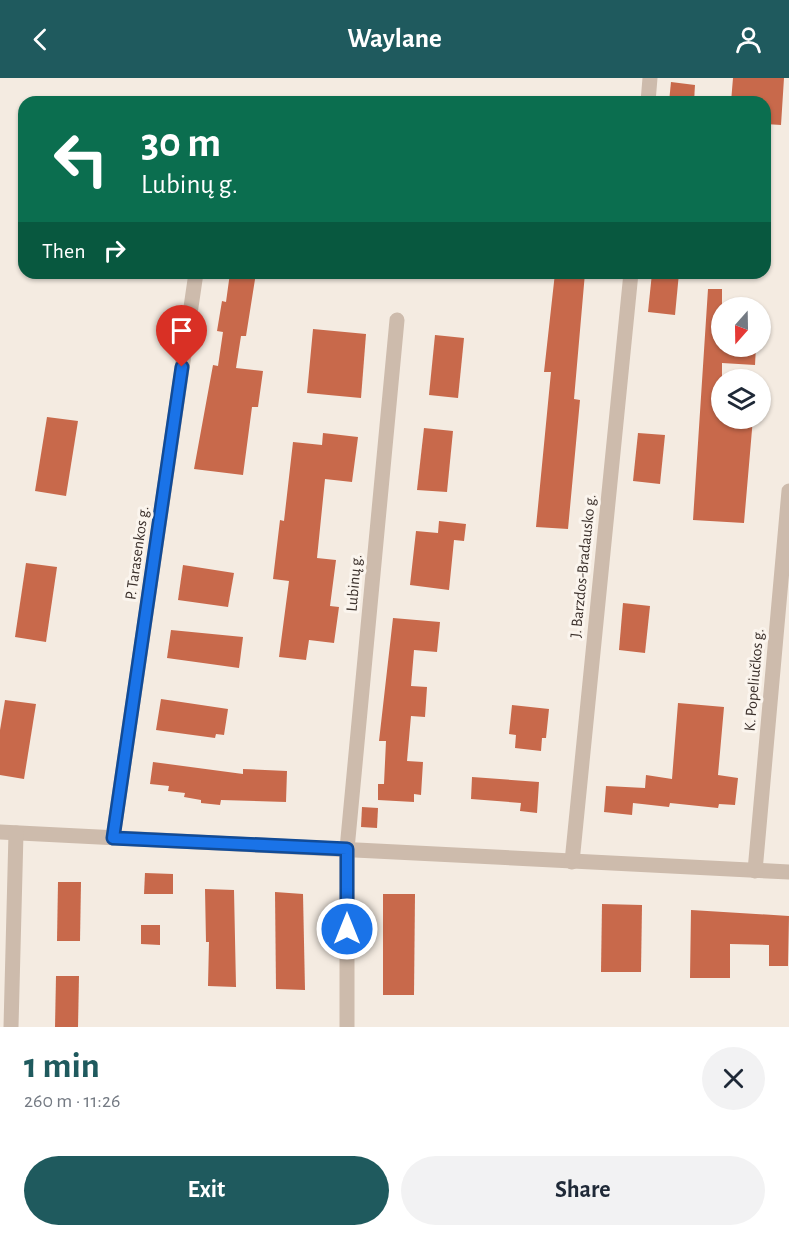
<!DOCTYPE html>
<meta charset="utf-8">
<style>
body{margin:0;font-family:"Alegreya Sans",sans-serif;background:#f2f2f3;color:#1f2937;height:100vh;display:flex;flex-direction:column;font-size:22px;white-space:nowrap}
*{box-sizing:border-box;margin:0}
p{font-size:20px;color:#747a83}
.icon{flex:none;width:33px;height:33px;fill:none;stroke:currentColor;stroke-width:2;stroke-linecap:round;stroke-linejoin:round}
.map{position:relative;height:949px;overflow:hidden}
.sheet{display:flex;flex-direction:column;background:#fff;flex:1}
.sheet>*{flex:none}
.banner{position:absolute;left:18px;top:18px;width:753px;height:183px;border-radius:18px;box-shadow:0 2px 4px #0004;background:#0b6e4f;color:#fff;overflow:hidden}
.needle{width:39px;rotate:200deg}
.fabs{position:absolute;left:711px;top:219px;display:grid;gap:12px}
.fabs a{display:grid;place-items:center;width:60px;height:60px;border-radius:50%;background:#fff;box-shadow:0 2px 4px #0004;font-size:30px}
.pin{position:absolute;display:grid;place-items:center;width:51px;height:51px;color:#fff;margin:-62px -26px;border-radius:50% 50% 50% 0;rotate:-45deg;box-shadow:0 0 6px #0007}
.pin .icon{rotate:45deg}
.me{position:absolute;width:66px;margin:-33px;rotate:0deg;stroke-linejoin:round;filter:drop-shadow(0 0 4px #0008)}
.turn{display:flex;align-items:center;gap:21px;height:126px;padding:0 24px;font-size:27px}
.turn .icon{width:78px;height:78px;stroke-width:2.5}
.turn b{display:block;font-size:42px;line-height:51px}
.then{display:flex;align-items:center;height:57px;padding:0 24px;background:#0003;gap:12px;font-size:22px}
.round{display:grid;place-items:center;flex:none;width:63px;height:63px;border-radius:32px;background:#f2f2f3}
.overview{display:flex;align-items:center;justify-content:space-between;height:102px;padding:0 24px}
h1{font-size:36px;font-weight:600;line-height:45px;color:#1f5a5e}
.primary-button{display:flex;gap:12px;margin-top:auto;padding:12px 24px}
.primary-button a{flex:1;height:69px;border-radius:36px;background:#1f5a5e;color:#fff;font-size:24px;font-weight:600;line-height:69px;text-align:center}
.primary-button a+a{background:#f2f2f3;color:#1f2937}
header{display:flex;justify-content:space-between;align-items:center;height:78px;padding:0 24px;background:#1f5a5e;color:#fff;font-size:27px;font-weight:600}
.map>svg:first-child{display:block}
.building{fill:#c8694b}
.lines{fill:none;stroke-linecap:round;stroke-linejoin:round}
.street{stroke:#cdbbac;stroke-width:15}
.route-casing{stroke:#114b97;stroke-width:15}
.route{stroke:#1a73e8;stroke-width:10}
.labels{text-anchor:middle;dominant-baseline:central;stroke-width:6;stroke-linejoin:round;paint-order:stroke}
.street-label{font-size:16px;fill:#3b302b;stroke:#fbf5ee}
</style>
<header><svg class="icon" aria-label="back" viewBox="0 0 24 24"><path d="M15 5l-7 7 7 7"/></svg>Waylane<svg class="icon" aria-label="person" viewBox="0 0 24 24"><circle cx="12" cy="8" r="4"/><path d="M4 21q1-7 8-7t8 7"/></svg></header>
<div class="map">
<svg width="789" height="949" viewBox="0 0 789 949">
<rect width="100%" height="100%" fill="#f4ebe1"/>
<g class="building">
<polygon points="733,0 784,0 781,47 765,46 765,24 731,24"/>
<polygon points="671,4 695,7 694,24 669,24"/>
<polygon points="230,195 256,195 246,258 241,258 236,290 263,293 258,329 252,329 243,397 194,391 213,287 218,288 223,254 217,253 222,223 226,224"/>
<polygon points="555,195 585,195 574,321 580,322 568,451 536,449 551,294 544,294"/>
<polygon points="652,195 679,195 675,237 648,234"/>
<polygon points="708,211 722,211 722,268 756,268 755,287 722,285 722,340 753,340 744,445 693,442"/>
<polygon points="313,251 366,256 361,320 307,315"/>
<polygon points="435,257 464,260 458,320 429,317"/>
<polygon points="47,339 78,343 66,418 35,413"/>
<polygon points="424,350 453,353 447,414 417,412"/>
<polygon points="323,355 358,359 352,404 325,401 317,480 336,482 330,528 339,529 334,565 309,562 306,582 279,579 289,503 273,501 280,442 284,443 293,364 322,367"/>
<polygon points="638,355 665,357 660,406 633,403"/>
<polygon points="439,443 466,446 464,463 454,462 449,512 410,507 416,453 438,455"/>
<polygon points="26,485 57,489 46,564 15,559"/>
<polygon points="183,487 234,495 228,529 178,522"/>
<polygon points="623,525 650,528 645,575 619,572"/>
<polygon points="393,540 440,544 437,574 414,572 411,608 427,609 425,639 411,638 407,683 423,684 421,717 414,716 414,724 378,722 378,706 384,706 386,663 379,663"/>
<polygon points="171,552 243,559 239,590 167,580"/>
<polygon points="161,621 228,631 224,657 216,656 215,660 156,652"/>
<polygon points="5,622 36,626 24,701 0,697 0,652"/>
<polygon points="678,625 724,629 718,697 738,700 735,727 719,726 718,730 670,725 669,729 633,725 632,737 604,734 606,708 645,710 646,697 672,701"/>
<polygon points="512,627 549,631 546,660 542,660 541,673 515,670 516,657 509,656"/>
<polygon points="153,684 243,696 243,691 287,693 286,724 221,722 220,727 201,725 201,722 184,719 185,715 168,713 169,708 150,706"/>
<polygon points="472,699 539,704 537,735 520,733 521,725 471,721"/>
<polygon points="362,729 378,730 377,750 361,749"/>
<polygon points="145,795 173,796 173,816 144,816"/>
<polygon points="58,804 81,804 80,863 57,863"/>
<polygon points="205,811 234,812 236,909 208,908 209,864 206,864"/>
<polygon points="275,814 303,816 305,912 276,911"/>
<polygon points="383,816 415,816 414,917 383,917"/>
<polygon points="602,826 642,827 641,894 601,894"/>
<polygon points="691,832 789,838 788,888 769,888 769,867 730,866 730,900 690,900"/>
<polygon points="141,847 160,847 160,867 141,866"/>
<polygon points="56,898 79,898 78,949 55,949"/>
</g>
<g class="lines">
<g class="street">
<polyline points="648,24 650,0"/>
<polyline points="0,754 789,794"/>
<polyline points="113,760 196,195"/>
<polyline points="572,784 631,195"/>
<polyline points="755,793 789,413"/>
<polyline points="11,949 16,755"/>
<polyline points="347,949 347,771 397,242"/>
</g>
</g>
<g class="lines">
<defs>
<polyline id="route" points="182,289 113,760 347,771 347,851"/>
</defs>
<use href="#route" class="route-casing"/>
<use href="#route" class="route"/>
</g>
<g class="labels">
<g class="street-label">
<text transform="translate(137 475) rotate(-82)">P. Tarasenkos g.</text>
<text transform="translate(583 488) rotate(-84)">J. Barzdos-Bradausko g.</text>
<text transform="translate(354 505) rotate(-85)">Lubinų g.</text>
<text transform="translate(754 602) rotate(-85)">K. Popeliučkos g.</text>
</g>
</g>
</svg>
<div class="fabs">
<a><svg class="needle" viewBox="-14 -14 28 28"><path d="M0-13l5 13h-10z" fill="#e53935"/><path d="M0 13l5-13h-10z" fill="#747a83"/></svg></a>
<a><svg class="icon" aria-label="layers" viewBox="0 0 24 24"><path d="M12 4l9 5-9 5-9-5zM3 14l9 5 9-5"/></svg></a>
</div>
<div class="pin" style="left:182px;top:289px;background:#d93025"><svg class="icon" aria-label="arrive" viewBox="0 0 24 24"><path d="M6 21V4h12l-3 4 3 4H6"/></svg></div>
<svg class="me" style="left:347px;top:851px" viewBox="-20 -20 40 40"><circle r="17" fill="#1a73e8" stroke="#fff" stroke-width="3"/><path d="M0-11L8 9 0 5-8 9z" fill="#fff"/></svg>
<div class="banner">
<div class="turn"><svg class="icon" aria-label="left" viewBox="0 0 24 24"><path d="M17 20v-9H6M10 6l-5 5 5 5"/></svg><div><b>30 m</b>Lubinų g.</div></div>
<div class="then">Then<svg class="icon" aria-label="right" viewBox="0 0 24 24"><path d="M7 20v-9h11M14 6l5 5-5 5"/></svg></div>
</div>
</div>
<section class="sheet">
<div class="overview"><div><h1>1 min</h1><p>260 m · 11:26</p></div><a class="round"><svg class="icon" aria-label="close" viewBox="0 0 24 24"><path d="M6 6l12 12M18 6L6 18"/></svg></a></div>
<div class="primary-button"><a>Exit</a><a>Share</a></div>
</section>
